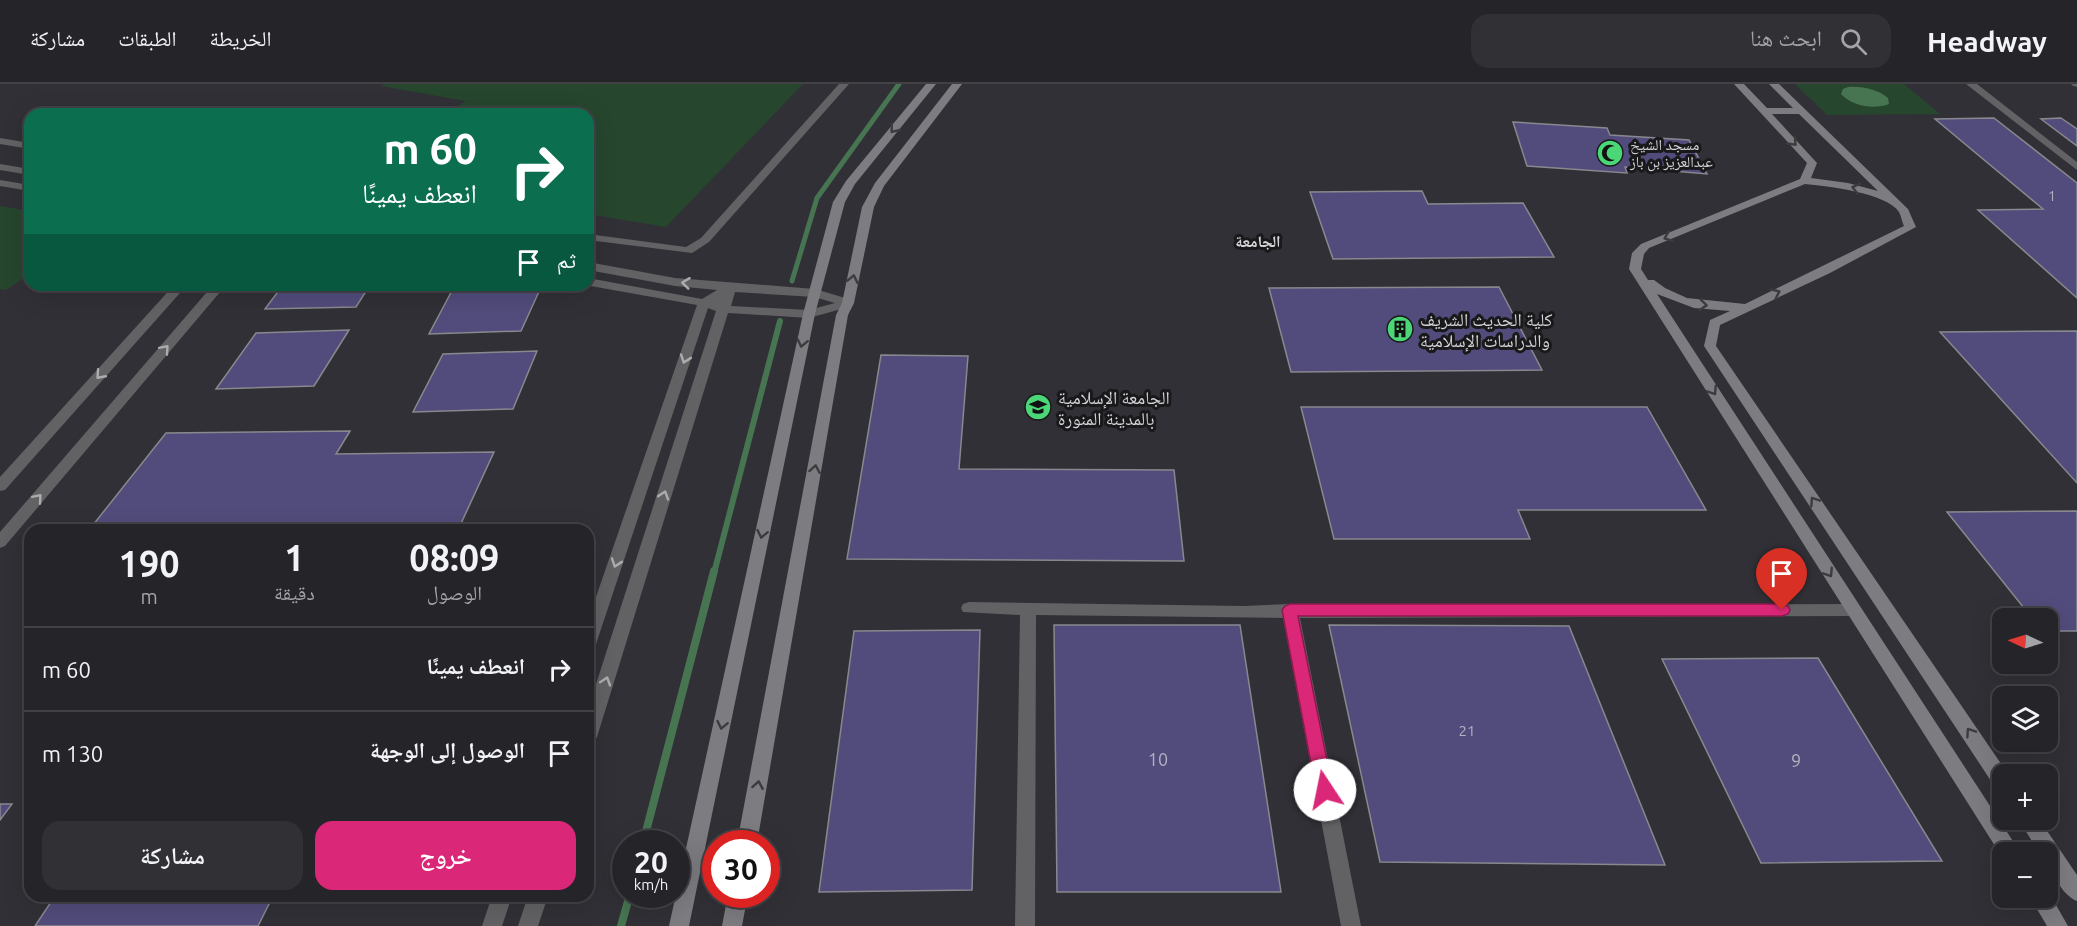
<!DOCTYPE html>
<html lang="ar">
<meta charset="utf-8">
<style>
body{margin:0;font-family:Ubuntu,"Noto Naskh Arabic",sans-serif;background:#313034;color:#f1f3f6;direction:rtl;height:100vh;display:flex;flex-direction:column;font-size:22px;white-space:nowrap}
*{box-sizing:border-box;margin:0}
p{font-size:20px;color:#a3a4a8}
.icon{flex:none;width:33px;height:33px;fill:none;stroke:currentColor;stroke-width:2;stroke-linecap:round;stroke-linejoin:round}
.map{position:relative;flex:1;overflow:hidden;direction:ltr}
.sheet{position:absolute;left:24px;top:440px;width:570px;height:378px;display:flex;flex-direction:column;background:#252428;border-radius:18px;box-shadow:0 6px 24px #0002,0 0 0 2px #424145;direction:rtl}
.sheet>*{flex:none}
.hud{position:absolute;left:24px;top:24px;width:570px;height:183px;border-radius:18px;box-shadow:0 6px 24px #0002,0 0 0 2px #424145;direction:rtl;background:#0b6e4f;color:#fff;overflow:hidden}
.needle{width:39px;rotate:274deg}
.tools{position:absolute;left:1992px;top:524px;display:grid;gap:12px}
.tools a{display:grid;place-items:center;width:66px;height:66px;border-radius:12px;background:#252428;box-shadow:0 6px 24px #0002,0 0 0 2px #424145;font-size:30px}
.speed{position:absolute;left:612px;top:746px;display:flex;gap:12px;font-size:30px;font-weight:700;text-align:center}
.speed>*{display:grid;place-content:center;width:78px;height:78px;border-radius:50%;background:#252428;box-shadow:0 6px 24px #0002,0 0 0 2px #424145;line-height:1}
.speed small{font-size:15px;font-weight:400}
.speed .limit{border:9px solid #d22;background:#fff;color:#111}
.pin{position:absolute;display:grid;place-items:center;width:51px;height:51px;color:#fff;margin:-62px -26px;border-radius:50% 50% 50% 0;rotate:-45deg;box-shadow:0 0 6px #0007}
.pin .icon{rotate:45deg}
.me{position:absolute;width:66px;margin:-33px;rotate:349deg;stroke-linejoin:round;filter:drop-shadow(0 0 4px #0008)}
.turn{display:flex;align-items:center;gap:21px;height:126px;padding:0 18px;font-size:27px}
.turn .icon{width:78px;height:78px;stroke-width:2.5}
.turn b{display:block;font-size:42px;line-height:51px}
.then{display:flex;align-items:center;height:57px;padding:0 18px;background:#0003;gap:12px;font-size:22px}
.eta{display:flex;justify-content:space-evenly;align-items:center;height:102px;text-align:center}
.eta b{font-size:36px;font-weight:600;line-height:42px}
.action{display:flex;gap:12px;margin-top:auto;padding:12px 18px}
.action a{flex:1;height:69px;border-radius:18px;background:#db2777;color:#fff;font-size:24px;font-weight:600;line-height:69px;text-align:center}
.action a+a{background:#313034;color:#f1f3f6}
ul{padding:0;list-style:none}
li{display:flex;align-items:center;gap:18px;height:84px;padding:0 18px;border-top:2px solid #424145}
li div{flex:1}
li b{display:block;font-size:22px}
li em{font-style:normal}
header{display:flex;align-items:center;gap:36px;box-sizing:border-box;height:84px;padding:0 30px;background:#252428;border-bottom:2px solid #424145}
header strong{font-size:28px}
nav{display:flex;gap:33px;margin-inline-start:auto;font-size:21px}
.search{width:420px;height:54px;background:#313034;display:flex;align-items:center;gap:15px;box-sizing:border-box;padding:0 21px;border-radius:18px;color:#a3a4a8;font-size:22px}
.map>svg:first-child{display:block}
.green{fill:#27462e}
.water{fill:#477552}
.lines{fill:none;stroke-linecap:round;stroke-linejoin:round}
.stream-far2{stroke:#477552;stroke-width:5}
.stream-far1{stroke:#477552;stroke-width:6}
.stream{stroke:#477552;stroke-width:8}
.building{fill:#514c7b;stroke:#88888e;stroke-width:1.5}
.minor{fill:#626264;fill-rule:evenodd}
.secondary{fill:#7d7c81;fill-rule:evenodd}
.oneway{stroke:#3c3c3f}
.oneway2{stroke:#acacaf}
.route{fill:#db2777;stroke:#8e194d;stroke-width:1.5}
.labels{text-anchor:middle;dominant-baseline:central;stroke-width:6;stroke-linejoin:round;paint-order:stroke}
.far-number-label{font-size:14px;fill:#b3b2c1}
.far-poi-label{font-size:15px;fill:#d4d4d8;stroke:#19191b;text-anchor:start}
.number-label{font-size:15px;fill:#b3b2c1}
.far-neighbourhood-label{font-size:16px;font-weight:bold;fill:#d4d4d8;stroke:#19191b}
.poi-label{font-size:18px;fill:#d4d4d8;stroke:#19191b;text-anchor:start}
.near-number-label{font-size:18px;fill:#b3b2c1}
</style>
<header>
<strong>Headway</strong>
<div class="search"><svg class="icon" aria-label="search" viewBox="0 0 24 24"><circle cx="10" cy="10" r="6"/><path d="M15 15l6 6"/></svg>ابحث هنا</div>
<nav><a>الخريطة</a><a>الطبقات</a><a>مشاركة</a></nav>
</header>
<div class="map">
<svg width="2077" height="842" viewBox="0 0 2077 842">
<rect width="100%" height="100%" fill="#313036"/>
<g class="green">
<polygon points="384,0 803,0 666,143 588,130 588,30 445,30 466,17 381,2"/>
<polygon points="1795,0 1904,0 1940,30 1827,31"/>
<polygon points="0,122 30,127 30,190 6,206 0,205"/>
</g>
<path class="water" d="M1848,3c14,-1 29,2 40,11l1,6c-15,6 -37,2 -48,-10l2,-5z"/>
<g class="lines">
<polyline class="stream-far2" points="792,197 817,114 899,0"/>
<polyline class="stream-far1" points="714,489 780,237"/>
<g class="stream">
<polyline points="643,759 714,487"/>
<polyline points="621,842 630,810"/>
</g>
</g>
<g class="building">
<polygon points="1994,34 2077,99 2077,214 1978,126 2043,125 1935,35"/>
<polygon points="2061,34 2077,45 2077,62 2041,35"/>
<polygon points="1513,38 1607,44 1610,51 1689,56 1707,90 1625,83 1627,89 1527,82"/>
<polygon points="1422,107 1428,120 1523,119 1554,173 1333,175 1310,108"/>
<polygon points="283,201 370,201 356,223 265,225"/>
<polygon points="455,201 542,201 521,247 429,250"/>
<polygon points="1499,203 1542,286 1291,288 1269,204"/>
<polygon points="349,246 314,302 216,305 256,249"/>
<polygon points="2077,247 2077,399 1940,248"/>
<polygon points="537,267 513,325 413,328 443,270"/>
<polygon points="881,271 968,272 959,385 1174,386 1184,477 847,475"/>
<polygon points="1301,323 1647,323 1706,426 1518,426 1530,455 1334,455"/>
<polygon points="350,347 336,370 494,368 458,446 89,446 166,349"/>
<polygon points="2077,427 2077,547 2048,547 2048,534 2032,534 1947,428"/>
<polygon points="1054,541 1240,541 1281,808 1057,808"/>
<polygon points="1329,541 1569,542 1665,781 1380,778"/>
<polygon points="980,546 972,806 819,808 854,547"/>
<polygon points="1818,574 1942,777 1761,779 1662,575"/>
<polygon points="0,720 12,720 0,736"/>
<polygon points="55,812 273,812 258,842 35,842"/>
</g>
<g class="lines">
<g class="minor">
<polygon points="839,0 849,0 709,158 692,169 588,156 588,150 686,163 701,154"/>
<polygon points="1966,0 1977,0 2077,78 2077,86"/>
<polygon points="2071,0 2077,0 2077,3 2073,2"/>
<polygon points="0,54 30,59 30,65 0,60"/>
<polygon points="0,80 30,85 30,91 0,86"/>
<polygon points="0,96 30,101 30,107 0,102"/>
<path d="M588,178l87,16 140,11 37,11 2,3 -2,3 -43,12 -81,-5 -131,424 -3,5 -6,3v-36l128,-398 -8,-3 -112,336 -2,5 -6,2v-31l109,-315 -112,-20h3v-7l114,21 15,-9 -42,-4 -87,-16zM735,208l79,5 21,6 -26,7 -78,-4z"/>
<polygon points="174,201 187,201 5,406 0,407 0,393"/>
<polygon points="213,201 226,201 5,462 0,464 0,448"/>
<polygon points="969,518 1244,522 1290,520 1296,522 1853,520 1859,522 1861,526 1859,530 1853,532 1300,534 1361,842 1341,842 1283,534 1036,531 1035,842 1015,842 1020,531 963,528 961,524 963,520"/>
<polygon points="492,812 512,812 502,842 482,842"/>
<polygon points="528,812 548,812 538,842 518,842"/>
</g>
<g class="secondary">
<polygon points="926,0 936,0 855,100 845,118 815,230 689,842 669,842 803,230 833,118 846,97"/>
<polygon points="952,0 962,0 884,102 874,123 854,219 848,231 757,759 737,759 836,231 842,219 862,123 875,99"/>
<path d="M1734,0h10l23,24h26l-24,-24h10l129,125 8,18 -86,46 -110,52 -4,21 292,428h-6v15l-7,-2 -291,-441 6,-26 20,-9 -36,-3 -37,-14 363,558h-18v5l-373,-588 3,-16 9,-9 159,-65 7,-16zM1772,30h27l79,77 -30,-8 -37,-5 6,-15zM1805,100c22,2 82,9 94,28 2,4 3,10 5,14l-159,78 -58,-6 -22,-10 -11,-8h-6l-7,-11 3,-15 5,-6z"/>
<path d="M2018,735h21l38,56v26c-16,-6 -29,-33 -29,-49h-9z"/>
<polygon points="2048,807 2068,842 2047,842 2030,813 2048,813"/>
<polygon points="728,810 748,810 742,842 722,842"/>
</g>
</g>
<defs><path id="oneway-chevron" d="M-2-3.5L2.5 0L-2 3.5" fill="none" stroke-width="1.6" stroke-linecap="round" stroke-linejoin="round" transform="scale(1.5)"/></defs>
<g class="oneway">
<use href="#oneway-chevron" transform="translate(894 45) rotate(129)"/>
<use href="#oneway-chevron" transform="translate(1793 58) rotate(47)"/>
<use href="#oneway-chevron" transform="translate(1856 104) rotate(-165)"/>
<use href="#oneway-chevron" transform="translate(1668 153) rotate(159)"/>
<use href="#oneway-chevron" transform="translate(853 195) rotate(-78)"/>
<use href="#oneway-chevron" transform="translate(1776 209) rotate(-25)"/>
<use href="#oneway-chevron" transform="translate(1703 221) rotate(6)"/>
<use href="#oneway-chevron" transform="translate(802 259) rotate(102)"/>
<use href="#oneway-chevron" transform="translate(1713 307) rotate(57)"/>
<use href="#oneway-chevron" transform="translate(815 385) rotate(-80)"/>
<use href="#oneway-chevron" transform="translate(1814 417) rotate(-124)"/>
<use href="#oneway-chevron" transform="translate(762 450) rotate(102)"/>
<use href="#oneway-chevron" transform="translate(1829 489) rotate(57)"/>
<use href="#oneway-chevron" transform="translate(722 641) rotate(102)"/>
<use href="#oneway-chevron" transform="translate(1970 648) rotate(-124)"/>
<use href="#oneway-chevron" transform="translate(758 701) rotate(-80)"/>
</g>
<g class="oneway2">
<use href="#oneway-chevron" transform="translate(686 199) rotate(-173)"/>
<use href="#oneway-chevron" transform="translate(165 265) rotate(-49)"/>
<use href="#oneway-chevron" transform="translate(685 275) rotate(109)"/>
<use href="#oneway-chevron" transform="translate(100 291) rotate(132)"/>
<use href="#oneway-chevron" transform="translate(664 411) rotate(-72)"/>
<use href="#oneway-chevron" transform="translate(38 414) rotate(-49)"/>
<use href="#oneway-chevron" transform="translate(616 479) rotate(109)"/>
<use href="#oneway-chevron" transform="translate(606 597) rotate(-72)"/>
</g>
<polygon class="route" points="1290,520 1782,520 1788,522 1790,526 1788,530 1782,532 1298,532 1333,706 1331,712 1325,714 1319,712 1316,706 1282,526 1285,522"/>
<defs>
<symbol id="mosque-disc" viewBox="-11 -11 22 22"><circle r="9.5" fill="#4bd677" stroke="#19191b"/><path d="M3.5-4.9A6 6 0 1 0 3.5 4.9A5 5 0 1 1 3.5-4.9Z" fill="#111"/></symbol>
<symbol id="building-disc" viewBox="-11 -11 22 22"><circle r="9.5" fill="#4bd677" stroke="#19191b"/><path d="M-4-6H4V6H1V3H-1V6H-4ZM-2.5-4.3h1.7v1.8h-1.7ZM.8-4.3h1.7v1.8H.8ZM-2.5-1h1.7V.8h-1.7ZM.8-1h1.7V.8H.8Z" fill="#111"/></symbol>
<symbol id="university-disc" viewBox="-11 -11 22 22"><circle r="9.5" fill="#4bd677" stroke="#19191b"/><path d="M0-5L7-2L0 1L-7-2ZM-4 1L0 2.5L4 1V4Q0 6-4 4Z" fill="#111"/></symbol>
</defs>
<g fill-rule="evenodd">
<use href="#mosque-disc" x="1595" y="54" width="30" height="30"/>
<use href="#building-disc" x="1385" y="230" width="30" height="30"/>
<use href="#university-disc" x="1023" y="308" width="30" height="30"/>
</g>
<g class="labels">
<g class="far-number-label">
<text x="2052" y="112">1</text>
</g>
<g class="far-poi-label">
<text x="1630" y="60">مسجد الشيخ<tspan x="1630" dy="17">عبدالعزيز بن باز</tspan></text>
</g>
<g class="number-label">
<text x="1467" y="646">21</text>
</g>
<g class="far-neighbourhood-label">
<text x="1258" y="157">الجامعة</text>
</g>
<g class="poi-label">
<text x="1420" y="235">كلية الحديث الشريف<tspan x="1420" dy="21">والدراسات الإسلامية</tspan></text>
<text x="1058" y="313">الجامعة الإسلامية<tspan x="1058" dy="21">بالمدينة المنورة</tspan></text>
</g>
<g class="near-number-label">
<text x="1158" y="675">10</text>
<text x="1796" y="676">9</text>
</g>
</g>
</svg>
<div class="tools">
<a><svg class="needle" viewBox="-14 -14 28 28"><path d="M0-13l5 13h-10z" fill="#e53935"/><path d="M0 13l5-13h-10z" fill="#a3a4a8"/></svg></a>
<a><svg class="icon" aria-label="layers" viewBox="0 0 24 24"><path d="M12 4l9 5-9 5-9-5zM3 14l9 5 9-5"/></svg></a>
<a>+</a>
<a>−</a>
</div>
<div class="speed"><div>20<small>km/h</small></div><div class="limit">30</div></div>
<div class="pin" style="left:1782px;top:526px;background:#d93025"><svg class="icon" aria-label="arrive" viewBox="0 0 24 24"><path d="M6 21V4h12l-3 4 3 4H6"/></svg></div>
<svg class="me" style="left:1325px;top:706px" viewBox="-20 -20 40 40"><circle r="19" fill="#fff"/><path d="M0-13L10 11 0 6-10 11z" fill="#db2777"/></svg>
<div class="hud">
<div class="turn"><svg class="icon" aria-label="right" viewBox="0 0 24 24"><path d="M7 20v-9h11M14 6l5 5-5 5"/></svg><div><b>60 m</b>انعطف يمينًا</div></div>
<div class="then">ثم<svg class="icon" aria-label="arrive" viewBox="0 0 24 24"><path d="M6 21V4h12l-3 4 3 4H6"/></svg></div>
</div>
<section class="sheet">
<div class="eta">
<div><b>08:09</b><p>الوصول</p></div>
<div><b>1</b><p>دقيقة</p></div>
<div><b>190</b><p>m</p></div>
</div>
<ul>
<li><svg class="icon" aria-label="right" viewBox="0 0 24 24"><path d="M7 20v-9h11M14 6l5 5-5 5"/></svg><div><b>انعطف يمينًا</b></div><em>60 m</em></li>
<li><svg class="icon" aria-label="arrive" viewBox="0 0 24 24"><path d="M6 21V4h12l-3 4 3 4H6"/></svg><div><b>الوصول إلى الوجهة</b></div><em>130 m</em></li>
</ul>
<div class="action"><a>خروج</a><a>مشاركة</a></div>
</section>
</div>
